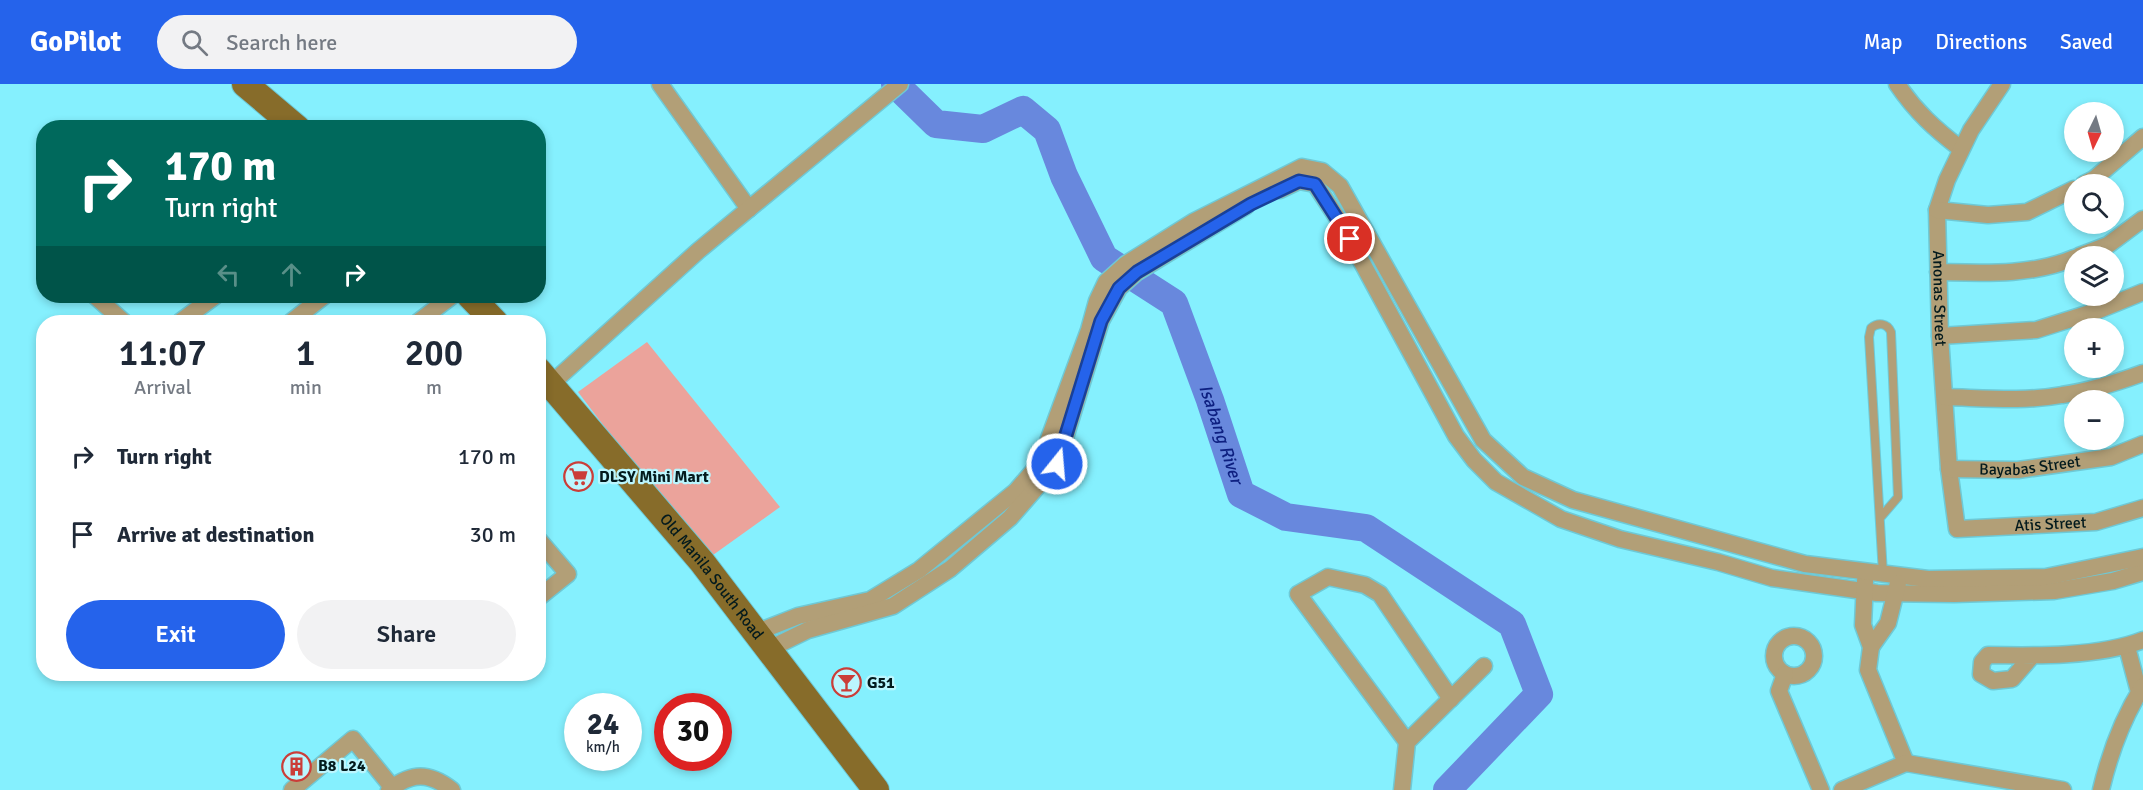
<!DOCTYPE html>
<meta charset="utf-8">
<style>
body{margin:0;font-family:Signika,sans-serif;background:#f2f2f3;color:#1f2937;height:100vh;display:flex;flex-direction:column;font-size:22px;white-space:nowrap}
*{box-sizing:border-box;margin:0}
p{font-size:20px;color:#747a83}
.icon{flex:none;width:33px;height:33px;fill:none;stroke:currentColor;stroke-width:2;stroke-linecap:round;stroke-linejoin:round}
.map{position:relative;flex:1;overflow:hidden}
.sheet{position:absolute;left:36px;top:231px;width:510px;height:366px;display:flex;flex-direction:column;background:#fff;border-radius:24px;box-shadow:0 3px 9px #0003}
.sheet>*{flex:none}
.hud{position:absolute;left:36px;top:36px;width:510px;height:183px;border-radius:24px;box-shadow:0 3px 9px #0003;background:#00695c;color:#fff;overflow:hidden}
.needle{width:39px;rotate:185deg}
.tools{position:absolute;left:2064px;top:18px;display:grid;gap:12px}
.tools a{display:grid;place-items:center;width:60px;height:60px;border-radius:50%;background:#fff;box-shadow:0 3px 9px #0003;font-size:30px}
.speed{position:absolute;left:564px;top:609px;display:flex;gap:12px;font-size:30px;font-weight:700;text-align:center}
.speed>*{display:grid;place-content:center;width:78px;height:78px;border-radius:50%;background:#fff;box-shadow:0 3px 9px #0003;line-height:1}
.speed small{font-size:15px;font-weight:400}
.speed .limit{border:9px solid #d22;background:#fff;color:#111}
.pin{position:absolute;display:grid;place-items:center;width:51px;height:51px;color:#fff;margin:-26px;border:3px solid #fff;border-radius:50%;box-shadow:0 2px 6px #0007}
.me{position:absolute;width:66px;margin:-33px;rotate:17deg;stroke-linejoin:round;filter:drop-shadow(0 0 4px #0008)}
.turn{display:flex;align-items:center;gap:21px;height:126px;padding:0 30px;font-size:27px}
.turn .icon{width:78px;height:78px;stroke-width:2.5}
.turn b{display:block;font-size:42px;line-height:51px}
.lanes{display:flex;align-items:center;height:57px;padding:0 30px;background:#0003;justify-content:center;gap:30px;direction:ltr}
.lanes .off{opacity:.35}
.eta{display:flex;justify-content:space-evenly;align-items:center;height:102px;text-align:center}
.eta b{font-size:36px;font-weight:600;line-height:42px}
.button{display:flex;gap:12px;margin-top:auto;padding:12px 30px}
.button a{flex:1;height:69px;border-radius:36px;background:#2563eb;color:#fff;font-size:24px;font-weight:600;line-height:69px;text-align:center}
.button a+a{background:#f2f2f3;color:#1f2937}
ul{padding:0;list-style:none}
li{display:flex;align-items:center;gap:18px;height:78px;padding:0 30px}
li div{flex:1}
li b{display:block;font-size:22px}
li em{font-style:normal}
header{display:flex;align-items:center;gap:36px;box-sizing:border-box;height:84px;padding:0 30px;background:#2563eb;color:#fff}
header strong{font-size:28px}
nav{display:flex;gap:33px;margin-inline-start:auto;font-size:21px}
.search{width:420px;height:54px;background:#f2f2f3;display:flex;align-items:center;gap:15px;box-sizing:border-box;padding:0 21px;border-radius:33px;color:#747a83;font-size:22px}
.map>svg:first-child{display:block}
.green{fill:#eba39b}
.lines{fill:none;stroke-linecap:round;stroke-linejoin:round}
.river{stroke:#6888dd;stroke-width:28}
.service-casing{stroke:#6ec9d6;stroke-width:10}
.minor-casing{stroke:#6ec9d6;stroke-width:19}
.primary-casing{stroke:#6ec9d6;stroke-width:28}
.service{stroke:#b29f77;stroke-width:8}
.minor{stroke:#b29f77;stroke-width:16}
.primary{stroke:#876c2a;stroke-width:26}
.route-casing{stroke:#184099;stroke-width:15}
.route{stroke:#2563eb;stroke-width:10}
.labels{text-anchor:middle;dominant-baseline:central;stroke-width:4.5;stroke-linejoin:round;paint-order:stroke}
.street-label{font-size:16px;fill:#031a1d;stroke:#bbf6fe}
.poi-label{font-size:16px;font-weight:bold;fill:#031a1d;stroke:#bbf6fe;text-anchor:start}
.water-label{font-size:18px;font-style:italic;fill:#0e2081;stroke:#bbf6fe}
</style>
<header>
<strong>GoPilot</strong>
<div class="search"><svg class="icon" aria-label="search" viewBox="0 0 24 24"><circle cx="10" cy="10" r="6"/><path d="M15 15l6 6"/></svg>Search here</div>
<nav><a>Map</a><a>Directions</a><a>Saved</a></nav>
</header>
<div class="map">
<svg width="2143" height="706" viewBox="0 0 2143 706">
<rect width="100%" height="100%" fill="#85f0fe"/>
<polygon class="green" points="647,258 780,423 706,476 578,308"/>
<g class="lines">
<path class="river" id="s1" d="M895,0l41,40 47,5 40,-19 24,20 17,46 40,82 70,45 36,97 31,94 45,23 80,11 146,96 27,70 -92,96"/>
<defs>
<path id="service" d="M1880,434l18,-21 -7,-165c-4,-9 -13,-10 -20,-4l-2,9 14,237"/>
<g id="minor">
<polyline points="660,0 749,125"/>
<path d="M1897,0c19,28 38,45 64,65"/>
<path id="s2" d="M2002,0l-31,46 -24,50 -10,30 3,126 9,133 8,60 139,-7 47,-14"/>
<polyline points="2084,100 2094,95 2143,53"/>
<polyline points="1280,106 1299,97 1315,100 1340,138 1456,352 1474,376 1496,398 1561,435 1620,455 1718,478 1772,494 1877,509 1954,510 2054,507 2113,497 2143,488"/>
<polyline points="1937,126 1988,131 2027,128 2074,105"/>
<polyline points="2079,172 2108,161 2143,135"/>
<path d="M1938,188c45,1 94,4 136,-14"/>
<polyline points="95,212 124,238"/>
<polyline points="180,238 215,212"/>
<polyline points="291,238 324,212"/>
<polyline points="418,238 452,212"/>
<polyline points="1940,252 2036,246 2099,226 2143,208"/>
<polyline points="551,300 698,167 900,0"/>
<path d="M1945,313c39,1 79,5 117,-2 28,-4 54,-12 81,-22"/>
<path id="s3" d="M1949,385l69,1 93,-13 32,-13"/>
<polyline points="538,455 568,490 538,514"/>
<polyline points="1865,497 1863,541 1871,563 1868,586 1906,679"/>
<polyline points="755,549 798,532 870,516 919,486 1016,407 1040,379 1089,246 1097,217 1106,198 1126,180 1193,138 1302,83 1322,87 1340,102 1483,356 1523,393 1573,416 1805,480 1928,495 2046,493 2143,473"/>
<circle cx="1794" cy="572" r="20"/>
<polyline points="1871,563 1888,539 1898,499"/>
<polyline points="2127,563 2139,608"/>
<polyline points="767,566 808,546 893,522 950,485 1010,434 1057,380 1101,237 1119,204 1137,188 1246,122"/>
<path d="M2032,572l-20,23 -19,2 -12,-7 1,-12 6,-7c46,1 112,2 155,-15"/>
<polyline points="1785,590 1779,607 1821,706"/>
<polyline points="1407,658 1298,510 1328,493 1365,501 1380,510 1451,615"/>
<polyline points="292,706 353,655 392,703"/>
<path d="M389,706c23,-18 40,-18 63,0"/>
<polyline points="1402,706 1407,658 1484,582"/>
<polyline points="1842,706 1906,679 2063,706"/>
<path d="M2101,706c9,-38 21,-71 42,-104"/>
</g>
<g id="primary">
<polyline points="245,0 297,44"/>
<polyline points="470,212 495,238"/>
<path id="s4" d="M538,286l164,192 174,228"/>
</g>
</defs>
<use href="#service" class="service-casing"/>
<use href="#minor" class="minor-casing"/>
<use href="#primary" class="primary-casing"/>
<use href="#service" class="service"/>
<use href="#minor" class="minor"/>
<use href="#primary" class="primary"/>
</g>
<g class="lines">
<defs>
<polyline id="route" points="1057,380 1101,237 1119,204 1137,188 1251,120 1299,97 1315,100 1350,155"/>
</defs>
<use href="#route" class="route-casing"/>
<use href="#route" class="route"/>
</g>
<defs>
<symbol id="supermarket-ring" viewBox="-11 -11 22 22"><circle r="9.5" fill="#bbf6fe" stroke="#cb3d38" stroke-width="1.5"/><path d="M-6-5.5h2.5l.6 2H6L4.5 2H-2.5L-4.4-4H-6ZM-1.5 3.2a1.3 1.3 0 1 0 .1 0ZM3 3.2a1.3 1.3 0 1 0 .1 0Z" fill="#cb3d38"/></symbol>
<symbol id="bar-ring" viewBox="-11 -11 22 22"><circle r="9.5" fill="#bbf6fe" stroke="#cb3d38" stroke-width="1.5"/><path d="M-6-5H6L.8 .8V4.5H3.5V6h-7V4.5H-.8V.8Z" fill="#cb3d38"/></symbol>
<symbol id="building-ring" viewBox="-11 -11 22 22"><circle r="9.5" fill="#bbf6fe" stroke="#cb3d38" stroke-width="1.5"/><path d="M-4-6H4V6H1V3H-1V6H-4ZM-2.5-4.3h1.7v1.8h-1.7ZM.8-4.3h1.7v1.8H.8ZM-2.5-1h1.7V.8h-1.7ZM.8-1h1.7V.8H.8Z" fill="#cb3d38"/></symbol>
</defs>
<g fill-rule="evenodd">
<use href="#supermarket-ring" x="562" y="376" width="33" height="33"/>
<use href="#bar-ring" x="830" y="582" width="33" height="33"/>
<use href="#building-ring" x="280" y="666" width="33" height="33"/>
</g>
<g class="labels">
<g class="street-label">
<text stroke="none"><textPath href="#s2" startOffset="231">Anonas Street</textPath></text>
<text stroke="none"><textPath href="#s3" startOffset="81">Bayabas Street</textPath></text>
<text stroke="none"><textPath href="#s2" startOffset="556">Atis Street</textPath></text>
<text stroke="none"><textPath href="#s4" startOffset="270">Old Manila South Road</textPath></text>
</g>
<g class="poi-label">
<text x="599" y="393">DLSY Mini Mart</text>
<text x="867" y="599">G51</text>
<text x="318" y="682">B8 L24</text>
</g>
<g class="water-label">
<text stroke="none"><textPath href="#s1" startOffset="543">Isabang River</textPath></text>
</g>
</g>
</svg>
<div class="tools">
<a><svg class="needle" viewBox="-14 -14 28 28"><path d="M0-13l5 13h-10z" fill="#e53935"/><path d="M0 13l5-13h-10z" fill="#747a83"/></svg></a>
<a><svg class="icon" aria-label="search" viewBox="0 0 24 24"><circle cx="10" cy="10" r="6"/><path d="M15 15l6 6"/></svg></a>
<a><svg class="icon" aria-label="layers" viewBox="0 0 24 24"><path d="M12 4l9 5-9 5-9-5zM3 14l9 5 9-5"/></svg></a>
<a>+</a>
<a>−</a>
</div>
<div class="speed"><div>24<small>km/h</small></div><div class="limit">30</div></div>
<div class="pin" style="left:1350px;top:155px;background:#d93025"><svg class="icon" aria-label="arrive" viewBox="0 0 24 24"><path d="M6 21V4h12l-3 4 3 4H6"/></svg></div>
<svg class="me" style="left:1057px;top:380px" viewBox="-20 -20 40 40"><circle r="17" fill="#2563eb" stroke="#fff" stroke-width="3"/><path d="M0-11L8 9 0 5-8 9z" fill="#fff"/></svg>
<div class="hud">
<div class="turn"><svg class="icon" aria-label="right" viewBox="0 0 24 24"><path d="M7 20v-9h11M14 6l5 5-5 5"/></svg><div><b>170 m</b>Turn right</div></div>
<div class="lanes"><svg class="icon off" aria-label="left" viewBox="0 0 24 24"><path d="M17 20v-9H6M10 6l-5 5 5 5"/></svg><svg class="icon off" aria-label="ahead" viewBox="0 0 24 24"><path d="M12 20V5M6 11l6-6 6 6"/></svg><svg class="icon" aria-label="right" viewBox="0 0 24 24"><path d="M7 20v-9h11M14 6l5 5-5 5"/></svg></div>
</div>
<section class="sheet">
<div class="eta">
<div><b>11:07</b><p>Arrival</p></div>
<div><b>1</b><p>min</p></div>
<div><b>200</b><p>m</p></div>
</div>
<ul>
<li><svg class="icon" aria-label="right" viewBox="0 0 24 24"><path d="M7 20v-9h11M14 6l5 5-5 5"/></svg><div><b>Turn right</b></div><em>170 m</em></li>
<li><svg class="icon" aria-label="arrive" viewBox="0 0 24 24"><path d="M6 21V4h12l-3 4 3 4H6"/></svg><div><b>Arrive at destination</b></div><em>30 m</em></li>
</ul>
<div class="button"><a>Exit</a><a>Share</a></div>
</section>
</div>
